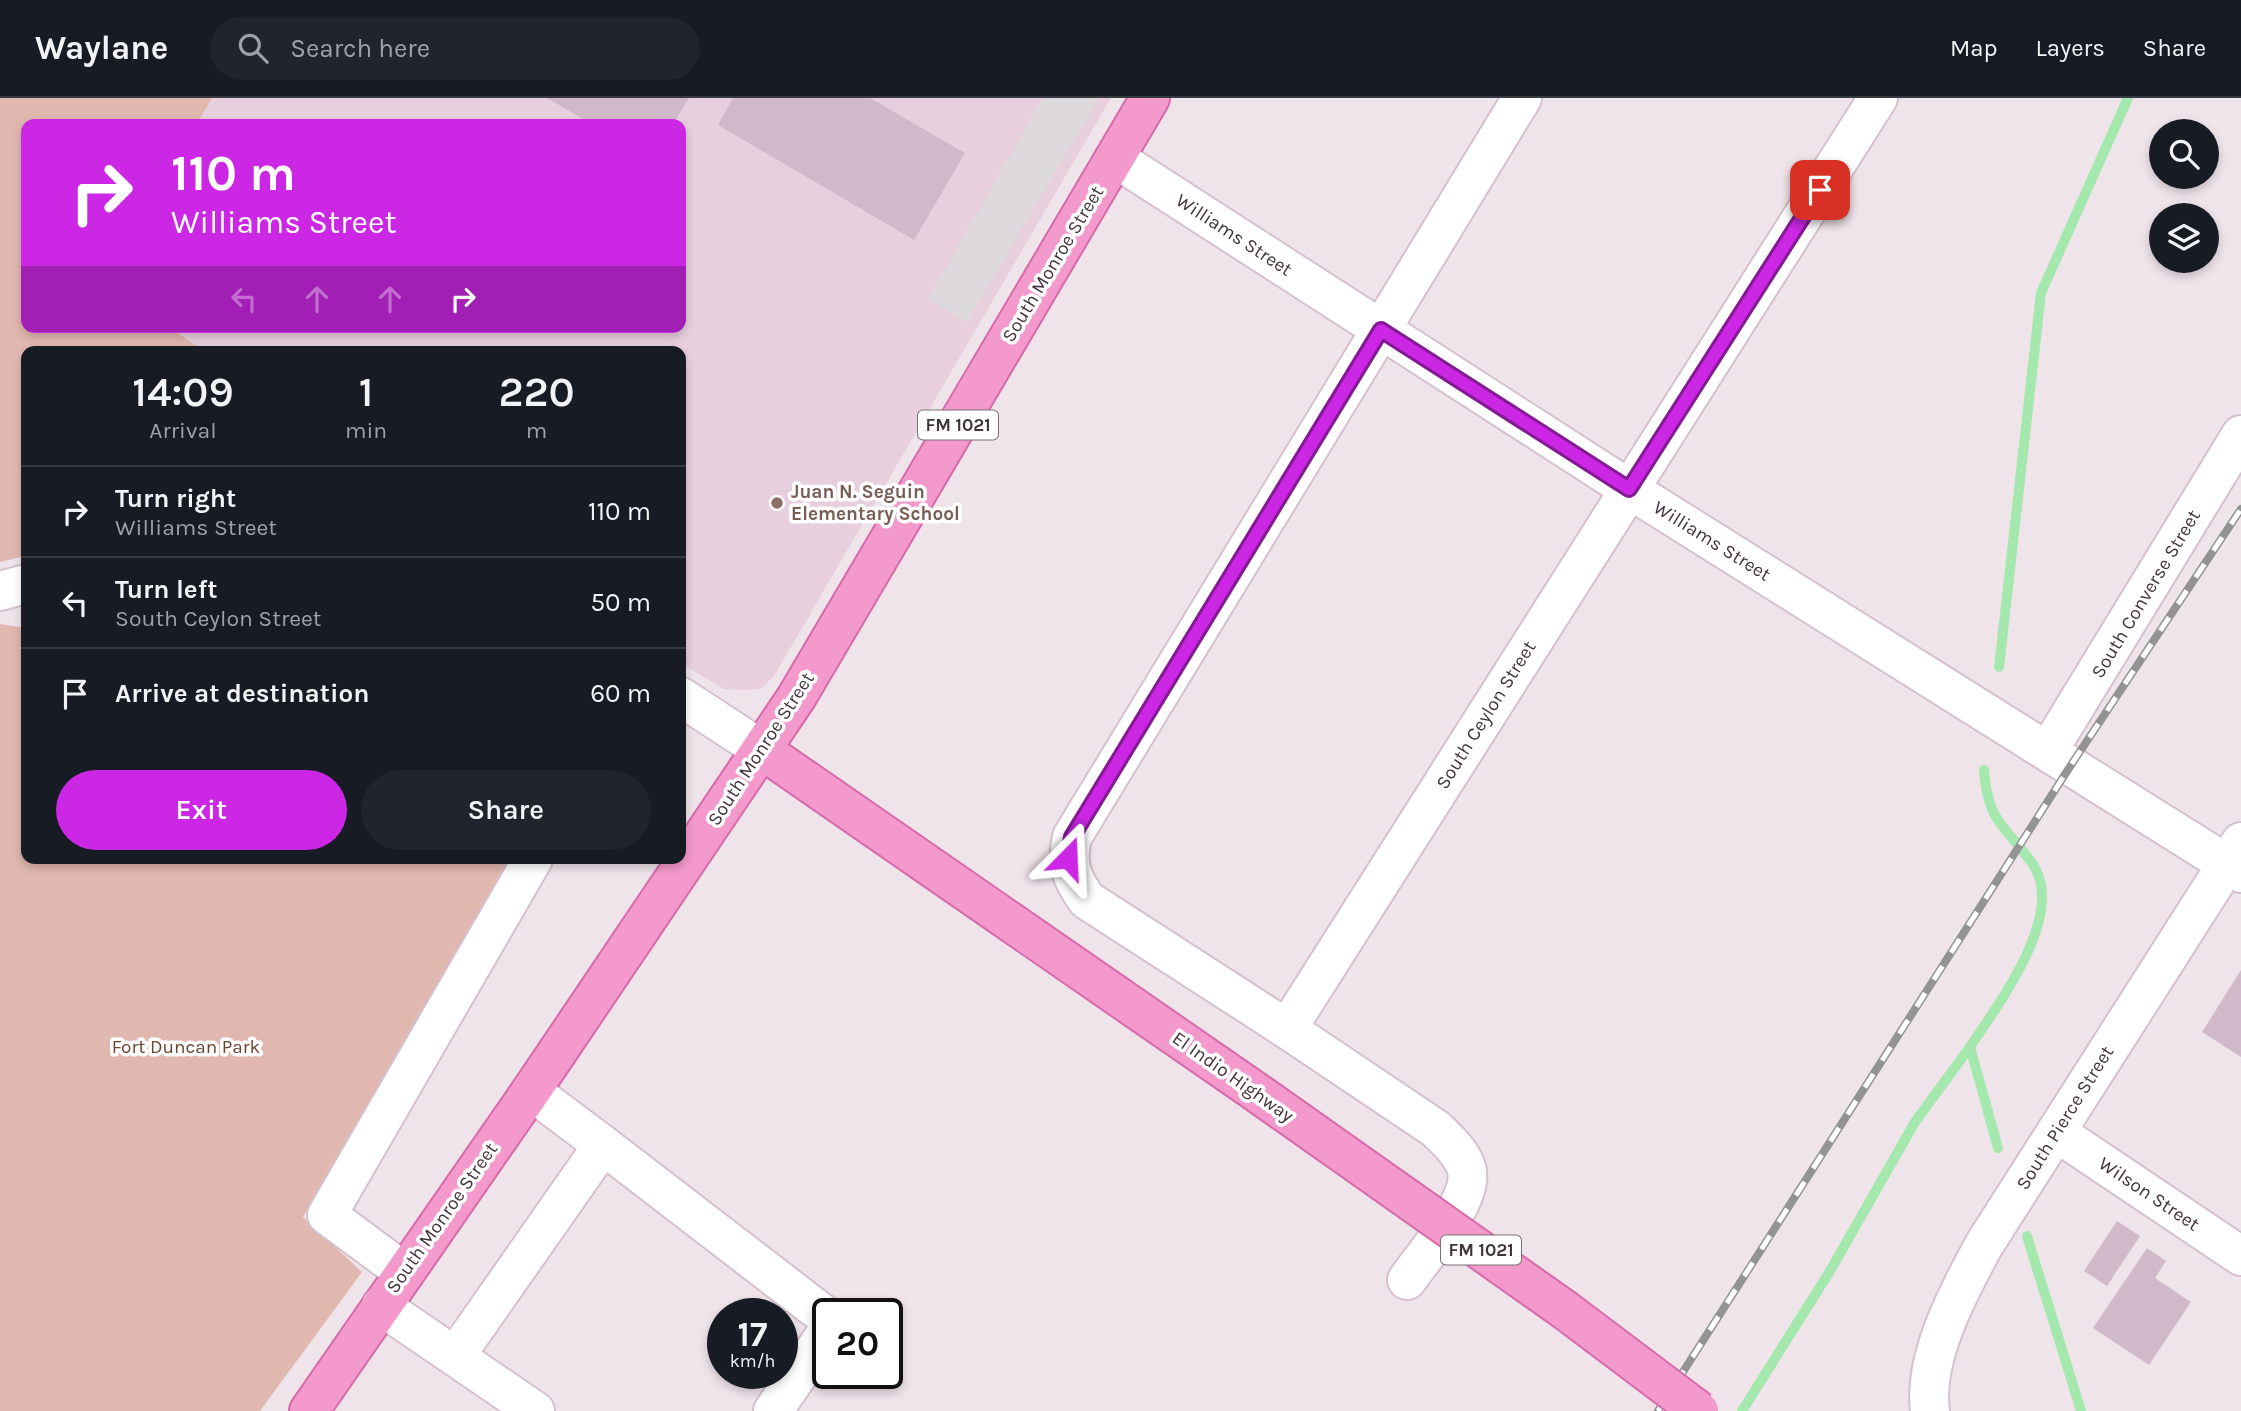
<!DOCTYPE html>
<style>
body{margin:0;font-family:Karla,sans-serif;background:#20242c;color:#f1f3f6;height:100vh;display:flex;flex-direction:column;font-size:26px;white-space:nowrap}
*{box-sizing:border-box;margin:0}
p{font-size:23px;color:#9ea1a6}
.icon{flex:none;width:38px;height:38px;fill:none;stroke:currentColor;stroke-width:2;stroke-linecap:round;stroke-linejoin:round}
.map{position:relative;flex:1;overflow:hidden}
.sheet{position:absolute;left:21px;top:248px;width:665px;height:518px;display:flex;flex-direction:column;background:#171b24;border-radius:14px;box-shadow:0 4px 10px #0003}
.sheet>*{flex:none}
.guide{position:absolute;left:21px;top:21px;width:665px;height:214px;border-radius:14px;box-shadow:0 4px 10px #0003;background:#cb27e4;color:#fff;overflow:hidden}
.buttons{position:absolute;left:2149px;top:21px;display:grid;gap:14px}
.buttons a{display:grid;place-items:center;width:70px;height:70px;border-radius:50%;background:#171b24;box-shadow:0 4px 10px #0003;font-size:35px}
.speed{position:absolute;left:707px;top:1200px;display:flex;gap:14px;font-size:35px;font-weight:700;text-align:center}
.speed>*{display:grid;place-content:center;width:91px;height:91px;border-radius:50%;background:#171b24;box-shadow:0 4px 10px #0003;line-height:1}
.speed small{font-size:18px;font-weight:400}
.speed .limit{border:4px solid #111;border-radius:10px;background:#fff;color:#111}
.pin{position:absolute;display:grid;place-items:center;width:60px;height:60px;color:#fff;margin:-30px;border-radius:14px;box-shadow:0 4px 10px #0006}
.me{position:absolute;width:77px;margin:-38px;rotate:21deg;stroke-linejoin:round;filter:drop-shadow(0 0 5px #0008)}
.turn{display:flex;align-items:center;gap:24px;height:147px;padding:0 35px;font-size:32px}
.turn .icon{width:91px;height:91px;stroke-width:2.5}
.turn b{display:block;font-size:49px;line-height:60px}
.lanes{display:flex;align-items:center;height:66px;padding:0 35px;background:#0003;justify-content:center;gap:35px;direction:ltr}
.lanes .off{opacity:.35}
.eta{display:flex;justify-content:space-evenly;align-items:center;height:119px;text-align:center}
.eta b{font-size:42px;font-weight:600;line-height:49px}
.primary-button{display:flex;gap:14px;margin-top:auto;padding:14px 35px}
.primary-button a{flex:1;height:80px;border-radius:42px;background:#cb27e4;color:#fff;font-size:28px;font-weight:600;line-height:80px;text-align:center}
.primary-button a+a{background:#20242c;color:#f1f3f6}
ul{padding:0;list-style:none}
li{display:flex;align-items:center;gap:21px;height:91px;padding:0 35px;border-top:2px solid #363941}
li div{flex:1}
li b{display:block;font-size:26px}
li em{font-style:normal}
header{display:flex;align-items:center;gap:42px;box-sizing:border-box;height:98px;padding:0 35px;background:#171b24;border-bottom:2px solid #363941}
header strong{font-size:33px}
nav{display:flex;gap:38px;margin-inline-start:auto;font-size:24px}
.search{width:490px;height:63px;background:#20242c;display:flex;align-items:center;gap:18px;box-sizing:border-box;padding:0 24px;border-radius:38px;color:#9ea1a6;font-size:26px}
.map>svg:first-child{display:block}
.education{fill:#e8cfdd}
.green{fill:#e1b8b0}
.parking{fill:#ded9dc}
.lines{fill:none;stroke-linecap:round;stroke-linejoin:round}
.stream{stroke:#a5e8ae;stroke-width:10}
.building{fill:#d0bac9}
.minor-casing{stroke:#d5c1ce;stroke-width:42}
.major-casing{stroke:#d66ba9;stroke-width:42}
.minor{stroke:#fff;stroke-width:38}
.major{stroke:#f399cc;stroke-width:38}
.rail-casing{stroke:#939393;stroke-width:8}
.rail{stroke:#fff;stroke-width:5;stroke-dasharray:16;stroke-linecap:butt}
.major-bridge-casing{stroke:#d66ba9;stroke-width:42;stroke-linecap:butt}
.major-bridge{stroke:#f399cc;stroke-width:38}
.route-casing{stroke:#841994;stroke-width:18}
.route{stroke:#cb27e4;stroke-width:12}
.education-dot{fill:#8d6e63;stroke:#fff;stroke-width:2.5}
.labels{text-anchor:middle;dominant-baseline:central;stroke-width:7;stroke-linejoin:round;paint-order:stroke}
.shield{fill:#fff;stroke:#7a7177;stroke-width:2}
.shield-label{font-size:18px;font-weight:bold;fill:#41343d}
.street-label{font-size:19px;fill:#41343d;stroke:#fff}
.education-label{font-size:19px;font-weight:bold;fill:#785e54;stroke:#fff;text-anchor:start}
.park-label{font-size:19px;fill:#6c432e;stroke:#fff}
</style>
<header>
<strong>Waylane</strong>
<div class="search"><svg class="icon" aria-label="search" viewBox="0 0 24 24"><circle cx="10" cy="10" r="6"/><path d="M15 15l6 6"/></svg>Search here</div>
<nav><a>Map</a><a>Layers</a><a>Share</a></nav>
</header>
<div class="map">
<svg width="2241" height="1313" viewBox="0 0 2241 1313">
<rect width="100%" height="100%" fill="#f0e4eb"/>
<polygon class="education" points="212,0 1111,0 774,578 761,591 745,592 723,591 681,565 681,254 207,254 168,229 681,229 681,26 197,26"/>
<g class="green">
<polygon points="0,0 212,0 197,26 26,26 26,229 168,229 207,254 26,254 26,458 0,464"/>
<polygon points="0,526 26,530 26,761 511,761 303,1119 362,1174 260,1313 0,1313"/>
</g>
<polygon class="parking" points="1043,0 1099,0 967,224 928,201"/>
<g class="lines">
<g class="stream">
<polyline points="1999,569 2041,195 2128,0"/>
<path d="M1984,672c4,53 20,54 48,93 36,51 -34,141 -62,184l28,101"/>
<polyline points="2027,1138 2081,1313"/>
<polyline points="1742,1313 1830,1173 1915,1024 1970,949"/>
</g>
</g>
<g class="building">
<polygon points="547,0 689,0 673,26 592,26"/>
<polygon points="733,0 870,0 965,55 914,142 718,27"/>
<polygon points="2241,872 2241,959 2202,934"/>
<polygon points="2117,1123 2140,1138 2107,1188 2084,1173"/>
<polygon points="2147,1150 2166,1163 2155,1180 2191,1204 2149,1267 2093,1230"/>
</g>
<g class="lines">
<defs>
<g id="minor">
<polyline points="1115,60 1629,391 2241,775"/>
<polyline points="0,493 26,486"/>
<polyline points="681,599 762,652"/>
<polyline points="2048,653 2241,337"/>
<path d="M1287,931l-200,-129c-16,-22 -21,-36 -15,-63l450,-739"/>
<polyline points="2056,1034 2241,1158"/>
<polyline points="603,1047 828,1220"/>
<polyline points="404,1174 327,1117 533,761"/>
<path d="M1407,1182c17,-25 70,-83 59,-113 -6,-16 -18,-26 -30,-38l-149,-100 591,-931"/>
<polyline points="381,1208 535,1313"/>
<polyline points="456,1257 603,1047 531,993"/>
<polyline points="773,1313 828,1233"/>
<path d="M1930,1313c-7,-54 29,-120 54,-166l257,-403"/>
</g>
<g id="major">
<polyline points="762,652 1259,996"/>
<polyline points="309,1313 531,993 796,600 1150,0"/>
</g>
</defs>
<use href="#minor" class="minor-casing"/>
<use href="#major" class="major-casing"/>
<use href="#minor" class="minor"/>
<use href="#major" class="major"/>
<defs>
<polyline id="rail" points="1658,1313 2071,667 2241,411"/>
</defs>
<use href="#rail" class="rail-casing"/>
<use href="#rail" class="rail"/>
<defs>
<polyline id="major-bridge" points="1259,996 1565,1212 1699,1313"/>
</defs>
<use href="#major-bridge" class="major-bridge-casing"/>
<use href="#major-bridge" class="major-bridge"/>
</g>
<g class="lines">
<defs>
<polyline id="route" points="1068,760 1072,739 1381,232 1629,391 1820,92"/>
</defs>
<use href="#route" class="route-casing"/>
<use href="#route" class="route"/>
</g>
<circle class="education-dot" cx="777" cy="405" r="7"/>
<g class="labels">
<g class="shield">
<rect x="918" y="312.5" width="80" height="29" rx="5"/>
<rect x="1441" y="1137.5" width="80" height="29" rx="5"/>
</g>
<g class="shield-label">
<text x="958" y="327">FM 1021</text>
<text x="1481" y="1152">FM 1021</text>
</g>
<g class="street-label">
<text transform="translate(1234 137) rotate(33)">Williams Street</text>
<text transform="translate(1053 166) rotate(-59)">South Monroe Street</text>
<text transform="translate(1712 443) rotate(32)">Williams Street</text>
<text transform="translate(2146 496) rotate(-59)">South Converse Street</text>
<text transform="translate(1486 617) rotate(-58)">South Ceylon Street</text>
<text transform="translate(761 651) rotate(-57)">South Monroe Street</text>
<text transform="translate(1233 979) rotate(35)">El Indio Highway</text>
<text transform="translate(2065 1020) rotate(-58)">South Pierce Street</text>
<text transform="translate(2149 1096) rotate(34)">Wilson Street</text>
<text transform="translate(442 1120) rotate(-55)">South Monroe Street</text>
</g>
<g class="education-label">
<text x="791" y="394">Juan N. Seguin<tspan x="791" dy="22">Elementary School</tspan></text>
</g>
<g class="park-label">
<text x="186" y="949">Fort Duncan Park</text>
</g>
</g>
</svg>
<div class="buttons">
<a><svg class="icon" aria-label="search" viewBox="0 0 24 24"><circle cx="10" cy="10" r="6"/><path d="M15 15l6 6"/></svg></a>
<a><svg class="icon" aria-label="layers" viewBox="0 0 24 24"><path d="M12 4l9 5-9 5-9-5zM3 14l9 5 9-5"/></svg></a>
</div>
<div class="speed"><div>17<small>km/h</small></div><div class="limit">20</div></div>
<div class="pin" style="left:1820px;top:92px;background:#d93025"><svg class="icon" aria-label="arrive" viewBox="0 0 24 24"><path d="M6 21V4h12l-3 4 3 4H6"/></svg></div>
<svg class="me" style="left:1068px;top:760px" viewBox="-20 -20 40 40"><path d="M0-17L14 15 0 8-14 15z" fill="#cb27e4" stroke="#fff" stroke-width="4"/></svg>
<div class="guide">
<div class="turn"><svg class="icon" aria-label="right" viewBox="0 0 24 24"><path d="M7 20v-9h11M14 6l5 5-5 5"/></svg><div><b>110 m</b>Williams Street</div></div>
<div class="lanes"><svg class="icon off" aria-label="left" viewBox="0 0 24 24"><path d="M17 20v-9H6M10 6l-5 5 5 5"/></svg><svg class="icon off" aria-label="ahead" viewBox="0 0 24 24"><path d="M12 20V5M6 11l6-6 6 6"/></svg><svg class="icon off" aria-label="ahead" viewBox="0 0 24 24"><path d="M12 20V5M6 11l6-6 6 6"/></svg><svg class="icon" aria-label="right" viewBox="0 0 24 24"><path d="M7 20v-9h11M14 6l5 5-5 5"/></svg></div>
</div>
<section class="sheet">
<div class="eta">
<div><b>14:09</b><p>Arrival</p></div>
<div><b>1</b><p>min</p></div>
<div><b>220</b><p>m</p></div>
</div>
<ul>
<li><svg class="icon" aria-label="right" viewBox="0 0 24 24"><path d="M7 20v-9h11M14 6l5 5-5 5"/></svg><div><b>Turn right</b><p>Williams Street</p></div><em>110 m</em></li>
<li><svg class="icon" aria-label="left" viewBox="0 0 24 24"><path d="M17 20v-9H6M10 6l-5 5 5 5"/></svg><div><b>Turn left</b><p>South Ceylon Street</p></div><em>50 m</em></li>
<li><svg class="icon" aria-label="arrive" viewBox="0 0 24 24"><path d="M6 21V4h12l-3 4 3 4H6"/></svg><div><b>Arrive at destination</b></div><em>60 m</em></li>
</ul>
<div class="primary-button"><a>Exit</a><a>Share</a></div>
</section>
</div>
